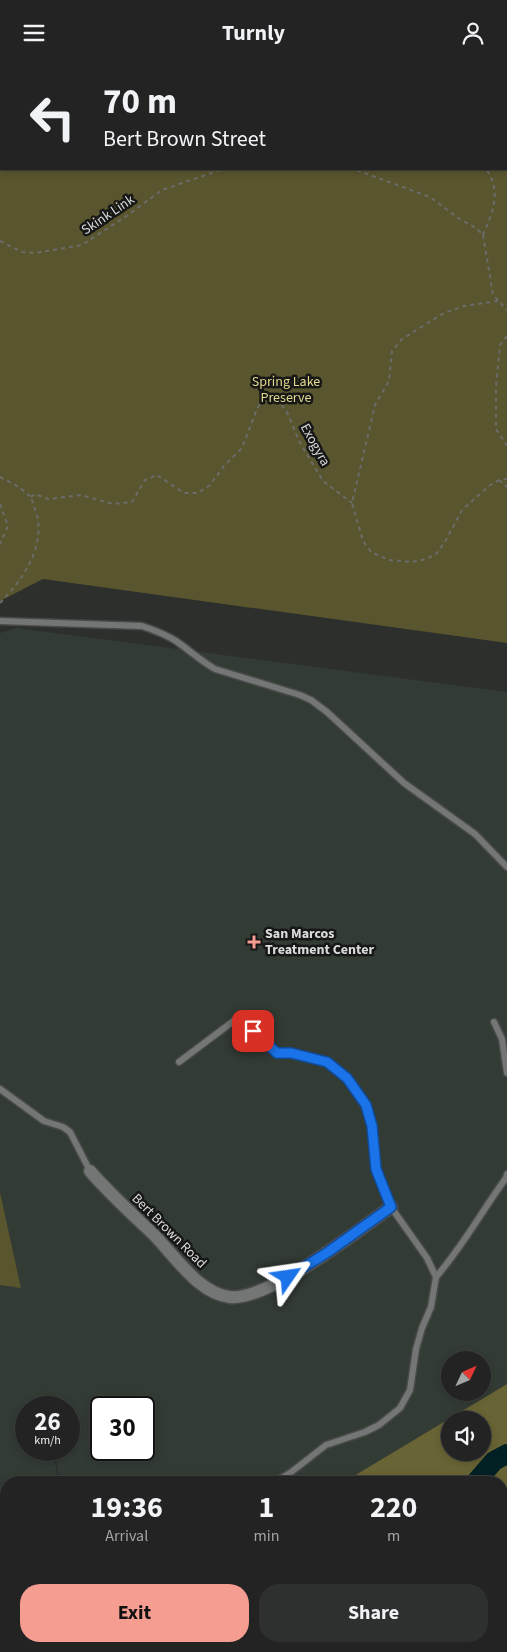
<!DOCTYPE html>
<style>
body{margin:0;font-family:"Source Sans 3",sans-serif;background:#2e2f2f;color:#f1f3f6;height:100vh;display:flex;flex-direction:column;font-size:19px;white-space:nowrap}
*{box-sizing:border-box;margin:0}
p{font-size:16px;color:#a2a4a5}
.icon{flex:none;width:28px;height:28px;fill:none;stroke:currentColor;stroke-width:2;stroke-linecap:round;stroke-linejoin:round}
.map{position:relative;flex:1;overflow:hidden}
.sheet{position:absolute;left:0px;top:1411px;width:508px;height:176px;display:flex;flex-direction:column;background:#222322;border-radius:20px 20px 0 0;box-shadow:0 2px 8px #0003,0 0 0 1px #3f4040}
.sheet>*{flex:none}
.banner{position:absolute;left:0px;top:0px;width:508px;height:105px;box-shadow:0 2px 8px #0003,0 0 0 1px #3f4040;background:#222322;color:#f1f3f6;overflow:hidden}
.needle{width:32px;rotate:46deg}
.tools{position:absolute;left:441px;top:1286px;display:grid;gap:10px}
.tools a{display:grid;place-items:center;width:50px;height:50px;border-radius:50%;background:#222322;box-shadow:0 2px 8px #0003,0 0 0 1px #3f4040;font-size:25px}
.speed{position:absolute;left:15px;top:1331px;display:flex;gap:10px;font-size:25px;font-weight:700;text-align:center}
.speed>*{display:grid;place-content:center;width:65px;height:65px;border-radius:50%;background:#222322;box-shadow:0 2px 8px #0003,0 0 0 1px #3f4040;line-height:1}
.speed small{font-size:12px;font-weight:400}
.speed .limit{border:2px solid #111;border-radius:8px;background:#fff;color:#111}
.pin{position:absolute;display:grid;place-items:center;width:42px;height:42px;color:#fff;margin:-21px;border-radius:10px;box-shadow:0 2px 8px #0006}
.me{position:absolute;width:55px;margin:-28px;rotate:58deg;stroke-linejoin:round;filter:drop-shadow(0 0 4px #0008)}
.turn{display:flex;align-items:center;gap:18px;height:105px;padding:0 20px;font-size:22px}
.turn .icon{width:65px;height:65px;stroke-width:2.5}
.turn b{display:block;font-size:35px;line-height:42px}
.eta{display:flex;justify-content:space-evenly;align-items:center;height:85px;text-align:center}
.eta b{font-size:30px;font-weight:700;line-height:35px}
.primary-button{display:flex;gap:10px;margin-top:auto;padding:10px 20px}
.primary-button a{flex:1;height:58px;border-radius:20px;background:#f59d90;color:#111;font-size:20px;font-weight:700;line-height:58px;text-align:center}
.primary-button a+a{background:#2e2f2f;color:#f1f3f6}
header{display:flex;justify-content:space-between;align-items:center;height:65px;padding:0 20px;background:#222322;font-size:22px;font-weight:700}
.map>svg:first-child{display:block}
.built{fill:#333b35;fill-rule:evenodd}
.green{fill:#59552e;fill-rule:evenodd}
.forest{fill:#696435;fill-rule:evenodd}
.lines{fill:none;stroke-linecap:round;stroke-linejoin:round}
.river{stroke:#002124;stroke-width:20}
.building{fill:#a4b98b}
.lane-casing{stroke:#484a49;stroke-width:9}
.street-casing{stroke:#484a49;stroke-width:15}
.path{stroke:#6a6c6a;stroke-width:2;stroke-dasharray:4 4;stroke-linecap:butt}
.lane{stroke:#737674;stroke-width:6}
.street{stroke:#737674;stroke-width:12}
.route-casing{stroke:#114b97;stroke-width:12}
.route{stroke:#1a73e8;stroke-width:9}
.poi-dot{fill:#f59d90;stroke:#161716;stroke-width:2}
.labels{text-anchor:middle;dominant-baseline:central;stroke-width:5;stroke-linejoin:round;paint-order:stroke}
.street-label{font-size:14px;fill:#dbdddc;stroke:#161716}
.park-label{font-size:14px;fill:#e1d98d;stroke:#161716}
.poi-label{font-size:14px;font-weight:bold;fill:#dbdddc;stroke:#161716;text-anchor:start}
</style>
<header><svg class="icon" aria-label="menu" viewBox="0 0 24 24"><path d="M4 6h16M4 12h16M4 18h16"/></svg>Turnly<svg class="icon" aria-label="person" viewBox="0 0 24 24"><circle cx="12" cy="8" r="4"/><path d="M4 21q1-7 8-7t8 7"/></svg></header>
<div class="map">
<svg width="507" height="1587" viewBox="0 0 507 1587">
<rect width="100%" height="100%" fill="#2d2f2d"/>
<path class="built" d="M17,563l490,64v692l-163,99 -284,-1 -6,-32h15v-43h-24l-3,-11 2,11h-18v43h26l7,32 -53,1v163h83l1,6h-90v-367l21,2 -21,-95v-559zM450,1295h32v33h-32zM101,1342h43v43h-43z"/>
<g class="green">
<path d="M0,0h507v578l-464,-64 -43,22zM1,1h505v103h-505z"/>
<polygon points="0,1127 21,1223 0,1220"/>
</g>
<path class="forest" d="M507,1319v266l-8,2h-296l8,-6h290v-163l-157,-1zM450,1355h32v33h-32z"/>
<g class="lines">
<g class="river">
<polyline points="475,1418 494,1396 507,1389"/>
<polyline points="257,1587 264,1581"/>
</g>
</g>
<polygon class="building" points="167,1581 181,1581 181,1582 169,1586"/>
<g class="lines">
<defs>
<g id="lane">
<path d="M0,556l142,5c12,4 23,8 34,15 13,9 25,20 39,28l85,26 11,5 16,12 77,71 71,51 32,33"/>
<polyline points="494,957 502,974 507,1008"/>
<polyline points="179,997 235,955 241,954 277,988 291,988 327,997 347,1013 353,1022 366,1040 372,1061 375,1104 391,1142 427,1193 436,1212 431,1242 422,1263 416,1284 410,1325 400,1343 379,1360 365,1367 326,1380 290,1408 273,1418"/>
<polyline points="0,1024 44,1056 63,1062 70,1067 90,1106"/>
<path d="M436,1212c27,-31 46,-66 70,-99l1,-4"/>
</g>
<g id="street">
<path d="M90,1106c19,22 40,41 62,62 22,21 45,60 78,64 38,4 129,-67 161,-90"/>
<polyline points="0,1555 6,1555"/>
<polyline points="99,1581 100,1587"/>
</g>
</defs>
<use href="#lane" class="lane-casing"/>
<use href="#street" class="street-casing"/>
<g class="path">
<polyline points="414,0 414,1"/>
<polyline points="487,0 488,1"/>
<polyline points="506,18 507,18"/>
<polyline points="349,104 359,106 430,132 461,155 476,163 483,170"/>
<polyline points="483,170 493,230 507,245"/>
<path d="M483,170c10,-23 19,-44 3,-66"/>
<polyline points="0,176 22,187 35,188 82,180 128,150 162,125 223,104"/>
<polyline points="498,236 464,241 444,248 402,274 392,286 389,316 375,340 352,438 363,476 371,487 389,495 412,497 427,494 437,488 446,475 462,445 489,421 499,415 507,414"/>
<polyline points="507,271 500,280 496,321 496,364 507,381"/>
<polyline points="0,412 19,422 31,432"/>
<polyline points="499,415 507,422"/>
<polyline points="31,432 35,429 48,434 81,430 113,439 132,437 145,415 157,410 184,428 198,428 210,420 224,401 242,383 257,344 262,336 273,332 278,335 287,347 299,376 323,416 352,438"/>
<polyline points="0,439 8,461 0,479"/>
<path d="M0,538c22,-23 42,-50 38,-84 -2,-7 -5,-15 -7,-22"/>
<polyline points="83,1581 84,1587"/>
</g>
<use href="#lane" class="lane"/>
<use href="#street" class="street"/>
</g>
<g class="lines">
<defs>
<polyline id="route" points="253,966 277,988 291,988 327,997 347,1013 366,1040 372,1061 376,1104 391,1142 328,1187 288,1212"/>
</defs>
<use href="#route" class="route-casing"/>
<use href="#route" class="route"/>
</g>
<path class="poi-dot" d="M251.5 869.5h5v5h5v5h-5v5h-5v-5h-5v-5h5z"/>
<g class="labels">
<g class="street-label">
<text transform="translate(108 150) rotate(-34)">Skink Link</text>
<text transform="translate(315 380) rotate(61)">Exogyra</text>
<text transform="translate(169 1166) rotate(45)">Bert Brown Road</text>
</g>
<g class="park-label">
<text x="286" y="317">Spring Lake<tspan x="286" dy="16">Preserve</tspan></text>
</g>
<g class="poi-label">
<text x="265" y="869">San Marcos<tspan x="265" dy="16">Treatment Center</tspan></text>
</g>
</g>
</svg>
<div class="tools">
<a><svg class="needle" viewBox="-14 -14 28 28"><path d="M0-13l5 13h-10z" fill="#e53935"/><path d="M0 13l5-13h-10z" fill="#a2a4a5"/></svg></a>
<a><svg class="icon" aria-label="sound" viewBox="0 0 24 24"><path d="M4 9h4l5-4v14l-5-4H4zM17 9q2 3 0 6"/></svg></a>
</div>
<div class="speed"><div>26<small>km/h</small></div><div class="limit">30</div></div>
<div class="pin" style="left:253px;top:966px;background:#d93025"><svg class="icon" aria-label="arrive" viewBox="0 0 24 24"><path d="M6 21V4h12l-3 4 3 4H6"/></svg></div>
<svg class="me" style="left:288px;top:1212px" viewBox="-20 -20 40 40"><path d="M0-17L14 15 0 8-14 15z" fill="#1a73e8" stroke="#fff" stroke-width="4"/></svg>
<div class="banner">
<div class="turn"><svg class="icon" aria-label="left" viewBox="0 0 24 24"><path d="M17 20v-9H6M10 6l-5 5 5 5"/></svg><div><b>70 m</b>Bert Brown Street</div></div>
</div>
<section class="sheet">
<div class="eta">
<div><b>19:36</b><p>Arrival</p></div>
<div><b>1</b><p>min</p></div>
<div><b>220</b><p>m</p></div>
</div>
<div class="primary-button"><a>Exit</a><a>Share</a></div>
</section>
</div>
